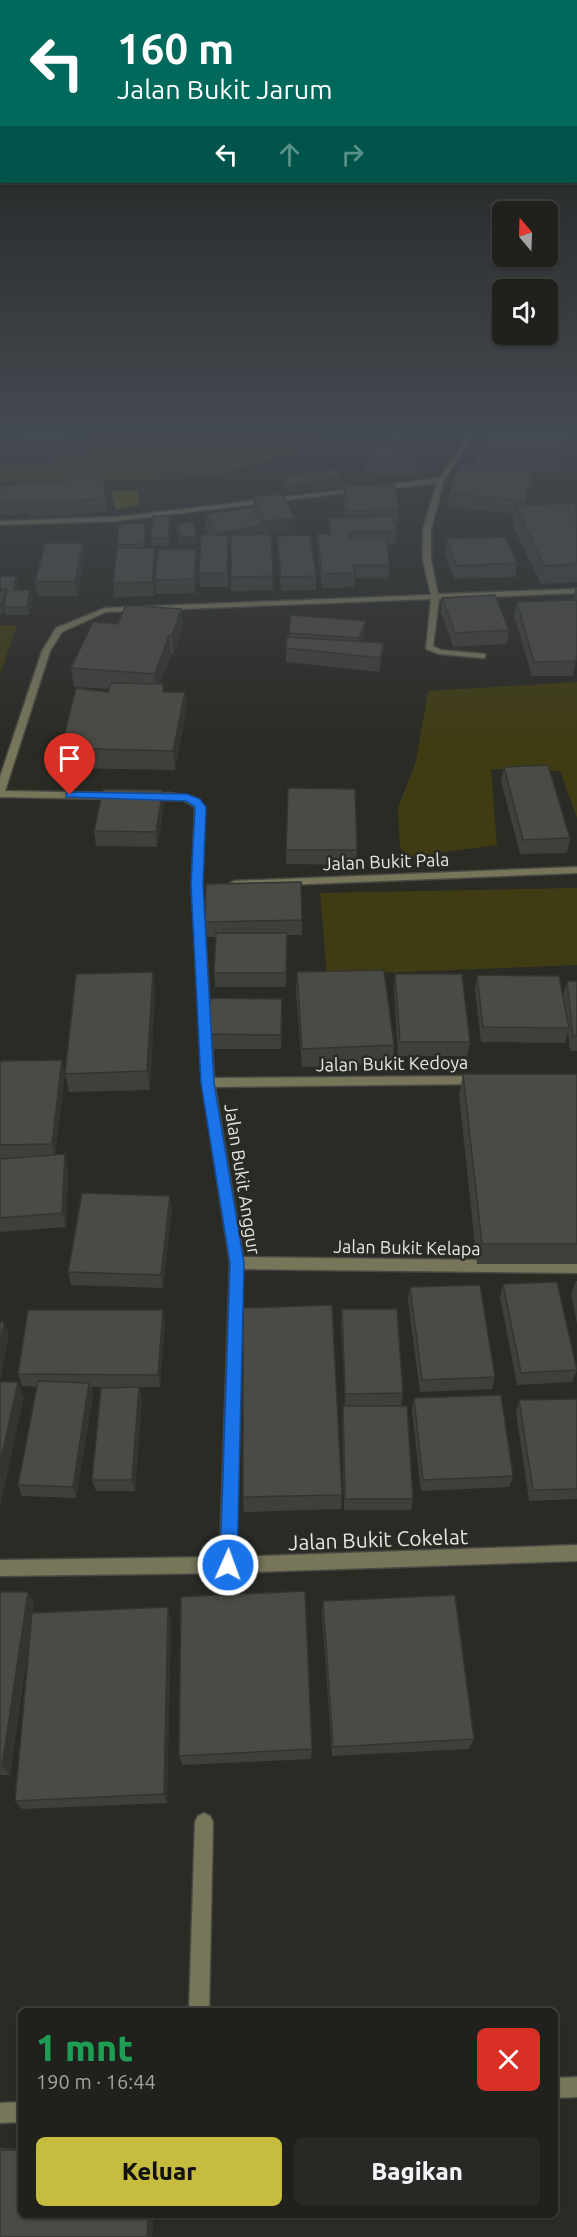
<!DOCTYPE html>
<html lang="id">
<meta charset="utf-8">
<style>
body{margin:0;font-family:Ubuntu,sans-serif;background:#282825;color:#f1f3f6;height:100vh;display:flex;flex-direction:column;font-size:22px;white-space:nowrap}
*{box-sizing:border-box;margin:0}
p{font-size:20px;color:#a2a3a3}
.icon{flex:none;width:33px;height:33px;fill:none;stroke:currentColor;stroke-width:2;stroke-linecap:round;stroke-linejoin:round}
.map{position:relative;flex:1;overflow:hidden}
.panel{position:absolute;left:18px;top:2008px;width:540px;height:210px;display:flex;flex-direction:column;background:#20201c;border-radius:9px;box-shadow:0 2px 4px #0004,0 0 0 2px #3d3e3b}
.panel>*{flex:none}
.top-card{position:absolute;left:0px;top:0px;width:578px;height:183px;box-shadow:0 2px 4px #0004,0 0 0 2px #3d3e3b;background:#00695c;color:#fff;overflow:hidden}
.needle{width:39px;rotate:341deg}
.controls{position:absolute;left:492px;top:201px;display:grid;gap:12px}
.controls a{display:grid;place-items:center;width:66px;height:66px;border-radius:9px;background:#20201c;box-shadow:0 2px 4px #0004,0 0 0 2px #3d3e3b;font-size:30px}
.pin{position:absolute;display:grid;place-items:center;width:51px;height:51px;color:#fff;margin:-62px -26px;border-radius:50% 50% 50% 0;rotate:-45deg;box-shadow:0 0 6px #0007}
.pin .icon{rotate:45deg}
.me{position:absolute;width:66px;margin:-33px;rotate:2deg;stroke-linejoin:round;filter:drop-shadow(0 0 4px #0008)}
.turn{display:flex;align-items:center;gap:21px;height:126px;padding:0 18px;font-size:27px}
.turn .icon{width:78px;height:78px;stroke-width:2.5}
.turn b{display:block;font-size:42px;line-height:51px}
.lanes{display:flex;align-items:center;height:57px;padding:0 18px;background:#0003;justify-content:center;gap:30px;direction:ltr}
.lanes .off{opacity:.35}
.round{display:grid;place-items:center;flex:none;width:63px;height:63px;border-radius:9px;background:#282825}
.overview{display:flex;align-items:center;justify-content:space-between;height:102px;padding:0 18px}
h1{font-size:36px;font-weight:800;line-height:45px;color:#1e9e55}
.primary-button{display:flex;gap:12px;margin-top:auto;padding:12px 18px}
.primary-button a{flex:1;height:69px;border-radius:9px;background:#c6bc3d;color:#111;font-size:24px;font-weight:800;line-height:69px;text-align:center}
.primary-button a+a{background:#282825;color:#f1f3f6}
.map>svg:first-child{display:block}
.green{fill:#3f3c14}
.water{fill:#5e5912}
.lines{fill:none;stroke-linecap:round;stroke-linejoin:round}
.minor-casing{stroke:#494943;stroke-width:3}
.minor{fill:#77755a;fill-rule:evenodd}
.wall{fill:#40403b}
.shaded-wall{fill:#343430}
.building{fill:#4b4b45;stroke:#343430;stroke-width:1.5}
.route{fill:#1a73e8;stroke:#114b97;stroke-width:1.5}
.labels{text-anchor:middle;dominant-baseline:central;stroke-width:5;stroke-linejoin:round;paint-order:stroke}
.street-label{font-size:18px;fill:#e5e5e2;stroke:#2b2b25}
.near-street-label{font-size:21px;fill:#e5e5e2;stroke:#2b2b25}
</style>
<div class="map">
<svg width="577" height="2237" viewBox="0 0 577 2237">
<rect width="100%" height="100%" fill="#2b2b25"/>
<g class="green">
<polygon points="85,432 330,432 326,437 294,452 209,478 0,483 0,465 39,465 87,456"/>
<polygon points="0,625 17,625 0,675"/>
<polygon points="577,682 577,818 560,771 491,769 497,845 410,857 400,848 398,808 416,761 428,691"/>
<polygon points="577,888 577,965 327,975 320,893"/>
</g>
<polygon class="water" points="138,490 139,505 116,510 111,491"/>
<g class="lines">
<defs>
<g id="minor">
<polygon points="471,432 477,432 444,480 431,529 431,560 438,594 577,589 577,593 439,599 433,646 441,650 485,654 485,658 482,658 439,654 426,649 431,599 106,612 62,632 50,651 5,791 116,793 121,796 116,799 0,797 0,777 42,651 56,628 105,608 431,595 423,560 423,529 437,483 380,490 377,488 380,486 439,478"/>
<polygon points="360,488 362,489 362,491 117,521 0,525 0,521 117,517"/>
<polygon points="169,793 194,797 205,807 202,885 214,1078 476,1076 482,1080 476,1084 215,1087 243,1257 577,1261 577,1273 243,1269 236,1557 577,1545 577,1561 228,1573 0,1576 0,1560 220,1557 230,1263 202,1083 192,885 195,807 183,800 148,800 143,797 148,794"/>
<polygon points="577,867 577,873 234,887 229,884 234,881"/>
<polygon points="204,1813 210,1816 213,1822 209,2012 189,2012 195,1822 198,1816"/>
<polygon points="577,2077 577,2097 555,2098 555,2078"/>
<polygon points="21,2102 21,2122 0,2123 0,2103"/>
</g>
</defs>
<use href="#minor" class="minor-casing"/>
<use href="#minor" class="minor"/>
</g>
<g class="wall">
<polygon points="0,432 18,432 6,458 0,458"/>
<polygon points="72,432 68,457 20,458 18,445"/>
<polygon points="389,432 434,432 429,441 425,441 425,444 420,453 419,465 412,478 365,472 366,459 381,447 382,442"/>
<polygon points="485,432 570,432 568,445 558,474 532,471 525,506 577,504 577,582 541,584 512,524 514,514 448,507 449,493 476,464 478,447"/>
<polygon points="285,476 341,477 341,485 290,492 285,483"/>
<polygon points="103,477 107,512 30,517 29,514 0,515 0,486"/>
<polygon points="344,486 399,510 398,524 395,524 397,531 396,544 387,545 389,565 388,579 355,578 354,587 322,588 317,548 317,534 329,534 329,518 345,517 343,500"/>
<polygon points="253,497 295,531 267,535 271,534 273,590 231,591 231,544 228,545 228,587 200,587 199,573 210,535 205,528 205,514 253,511"/>
<polygon points="170,516 171,523 169,546 151,546 151,538"/>
<polygon points="145,523 146,531 145,548 156,562 197,562 195,593 156,594 155,582 154,596 114,597 113,583 117,548 117,545"/>
<polygon points="176,524 198,543 181,545 177,531"/>
<polygon points="277,536 316,576 316,590 281,591 278,550"/>
<polygon points="447,539 517,563 515,577 454,579 445,553"/>
<polygon points="85,556 77,596 38,596 35,582"/>
<polygon points="0,576 16,576 18,583 17,590 30,590 32,597 29,615 6,615 4,608 3,614 0,614"/>
<polygon points="575,589 577,589 577,655 573,676 532,676 514,616 517,602 573,600"/>
<polygon points="442,598 509,630 507,644 453,647 441,612"/>
<polygon points="181,609 183,627 173,654 171,654 160,684 163,684 164,692 185,692 186,711 175,770 64,768 61,748 108,692 109,689 74,687 71,668 118,624"/>
<polygon points="291,615 365,636 363,642 384,643 383,657 379,672 286,662 286,648 289,637"/>
<polygon points="504,767 570,838 567,853 520,854 501,781"/>
<polygon points="163,790 164,805 157,847 96,846 94,831"/>
<polygon points="286,850 357,850 356,865 286,864"/>
<polygon points="302,920 302,935 287,935 286,987 215,987 214,973 216,937 206,937 205,922"/>
<polygon points="153,972 155,991 150,1090 69,1092 65,1074"/>
<polygon points="297,972 394,1045 393,1064 302,1067 296,992"/>
<polygon points="395,974 470,1042 467,1056 398,1056 394,988"/>
<polygon points="477,975 564,1003 563,996 567,981 577,981 577,1051 570,1051 568,1032 565,1043 481,1042 475,990"/>
<polygon points="282,1013 281,1049 208,1049 207,1034"/>
<polygon points="62,1060 65,1074 55,1155 68,1168 66,1227 0,1232 0,1061"/>
<polygon points="463,1074 577,1074 577,1264 477,1264 459,1095"/>
<polygon points="172,1209 163,1288 71,1285 68,1272"/>
<polygon points="576,1281 577,1281 577,1324 571,1294"/>
<polygon points="503,1284 577,1370 572,1382 517,1385 500,1297"/>
<polygon points="410,1287 495,1377 492,1389 420,1392 408,1300"/>
<polygon points="342,1309 403,1393 401,1405 345,1406 341,1322"/>
<polygon points="163,1310 165,1323 160,1387 91,1387 93,1395 76,1498 22,1496 18,1485 37,1387 22,1386 18,1374"/>
<polygon points="139,1387 142,1399 135,1491 96,1491 92,1480"/>
<polygon points="414,1398 513,1476 509,1487 421,1491 412,1410"/>
<polygon points="577,1399 577,1499 529,1501 516,1412 519,1400"/>
<polygon points="343,1406 413,1499 411,1510 344,1510 342,1418"/>
<polygon points="342,1495 341,1509 244,1512 243,1497"/>
<polygon points="0,1592 28,1592 34,1604 33,1613 168,1607 171,1620 167,1803 22,1809 15,1801 31,1628 10,1775 0,1775"/>
<polygon points="323,1601 474,1739 469,1749 332,1756 322,1614"/>
<polygon points="312,1749 311,1759 182,1765 179,1756"/>
<polygon points="0,2148 21,2149 21,2216 153,2216 152,2237 0,2237"/>
</g>
<g class="shaded-wall">
<polygon points="7,432 18,432 6,458 3,441"/>
<polygon points="68,432 72,432 68,457 66,444"/>
<polygon points="431,432 434,432 429,441 429,434"/>
<polygon points="570,432 568,445 558,474 561,457"/>
<polygon points="425,437 425,444 420,453 419,465 412,478 413,465 419,453 420,447"/>
<polygon points="533,470 531,483 523,515 525,501"/>
<polygon points="341,477 341,485 290,492 290,485"/>
<polygon points="170,516 171,523 169,546 168,538"/>
<polygon points="295,518 295,531 266,535 265,521"/>
<polygon points="145,523 146,531 145,552 144,544"/>
<polygon points="263,525 263,539 228,545 228,587 227,573 217,547 217,533"/>
<polygon points="197,536 198,543 181,545 181,537"/>
<polygon points="83,543 85,556 77,596 75,582"/>
<polygon points="155,548 156,562 154,596 152,582"/>
<polygon points="196,549 197,562 195,593 194,579"/>
<polygon points="16,576 18,583 15,598 14,590"/>
<polygon points="30,590 32,597 29,615 27,607"/>
<polygon points="5,591 6,599 3,614 1,606"/>
<polygon points="181,609 183,627 173,654 172,635"/>
<polygon points="366,621 365,636 359,652 359,638"/>
<polygon points="169,635 171,654 156,693 155,674"/>
<polygon points="384,643 383,657 379,672 380,658"/>
<polygon points="185,692 186,711 175,770 173,751"/>
<polygon points="163,790 164,805 157,847 156,832"/>
<polygon points="153,972 155,991 150,1090 147,1071"/>
<polygon points="62,1060 65,1074 55,1158 52,1144"/>
<polygon points="65,1154 68,1168 66,1227 62,1213"/>
<polygon points="170,1196 172,1209 163,1288 161,1275"/>
<polygon points="163,1310 165,1323 160,1387 158,1375"/>
<polygon points="4,1322 9,1335 0,1384 0,1347"/>
<polygon points="18,1382 24,1398 0,1508 0,1464"/>
<polygon points="89,1383 93,1395 76,1498 73,1487"/>
<polygon points="139,1387 142,1399 135,1491 132,1480"/>
<polygon points="28,1592 34,1604 10,1775 2,1766"/>
<polygon points="168,1607 171,1620 167,1803 164,1794"/>
<polygon points="148,2216 153,2216 152,2237 147,2237"/>
</g>
<g class="building">
<polygon points="0,432 7,432 3,441 0,441"/>
<polygon points="21,432 68,432 66,444 18,445"/>
<polygon points="388,432 425,437 420,447 382,442"/>
<polygon points="409,432 431,432 429,434"/>
<polygon points="485,432 570,432 561,457 478,447"/>
<polygon points="374,446 420,451 413,465 366,459"/>
<polygon points="459,463 533,470 525,501 449,493"/>
<polygon points="335,469 341,477 290,485 285,476"/>
<polygon points="103,477 105,498 27,504 27,501 0,502 0,486"/>
<polygon points="395,485 399,510 347,511 344,486"/>
<polygon points="282,494 295,518 265,521 253,497"/>
<polygon points="576,503 577,564 544,566 515,506"/>
<polygon points="251,507 263,525 217,533 205,514"/>
<polygon points="153,516 170,516 168,538 151,538"/>
<polygon points="393,516 397,531 349,532 350,538 387,538 389,565 354,565 355,573 322,574 317,534 331,534 329,518"/>
<polygon points="193,522 197,536 181,537 176,524"/>
<polygon points="145,523 144,544 117,545 119,524"/>
<polygon points="271,534 273,576 231,577 231,535"/>
<polygon points="201,535 228,535 227,573 199,573"/>
<polygon points="310,535 316,576 281,577 277,536"/>
<polygon points="506,537 517,563 456,566 447,539"/>
<polygon points="45,543 83,543 75,582 35,582"/>
<polygon points="117,548 155,548 152,582 113,583"/>
<polygon points="158,549 196,549 194,579 155,580"/>
<polygon points="0,576 16,576 14,590 30,590 27,607 4,607 7,589 0,590"/>
<polygon points="0,591 5,591 1,606 0,606"/>
<polygon points="495,595 509,630 455,633 442,598"/>
<polygon points="576,600 577,605 577,655 576,661 534,662 517,602"/>
<polygon points="126,605 181,609 172,635 169,635 155,674 71,668 93,622 118,624"/>
<polygon points="291,615 366,621 359,638 289,633"/>
<polygon points="287,637 384,643 380,658 286,648"/>
<polygon points="111,683 163,684 163,692 185,692 173,751 61,748 76,688 108,692"/>
<polygon points="548,765 570,838 523,840 504,767"/>
<polygon points="288,788 355,789 357,850 286,850"/>
<polygon points="103,789 163,790 156,832 94,831"/>
<polygon points="301,882 302,920 205,922 206,884"/>
<polygon points="216,933 287,933 286,973 214,973"/>
<polygon points="384,970 394,1045 302,1049 297,972"/>
<polygon points="153,972 147,1071 65,1074 76,974"/>
<polygon points="395,974 462,974 470,1042 400,1042"/>
<polygon points="477,975 559,976 569,1028 483,1027"/>
<polygon points="567,981 577,981 577,1036 573,1036"/>
<polygon points="210,998 282,999 281,1035 207,1034"/>
<polygon points="62,1060 52,1144 0,1145 0,1061"/>
<polygon points="463,1074 577,1074 577,1244 482,1244"/>
<polygon points="65,1154 62,1213 0,1218 0,1159"/>
<polygon points="82,1193 170,1196 161,1275 68,1272"/>
<polygon points="557,1282 577,1370 521,1373 503,1284"/>
<polygon points="480,1285 495,1377 422,1380 410,1287"/>
<polygon points="332,1305 342,1495 243,1497 243,1308"/>
<polygon points="342,1309 397,1309 403,1393 345,1394"/>
<polygon points="28,1310 163,1310 158,1375 18,1374"/>
<polygon points="0,1322 4,1322 0,1347"/>
<polygon points="38,1381 89,1383 73,1487 18,1485"/>
<polygon points="0,1382 18,1382 0,1464"/>
<polygon points="139,1387 132,1480 92,1480 101,1388"/>
<polygon points="501,1395 513,1476 423,1480 414,1398"/>
<polygon points="577,1399 577,1489 533,1490 519,1400"/>
<polygon points="343,1406 407,1406 413,1499 345,1499"/>
<polygon points="305,1591 312,1749 179,1756 181,1597"/>
<polygon points="0,1592 28,1592 2,1766 0,1766"/>
<polygon points="455,1595 474,1739 333,1747 323,1601"/>
<polygon points="168,1607 164,1794 15,1801 32,1613"/>
<polygon points="0,2150 21,2150 21,2216 148,2216 147,2237 0,2237"/>
</g>
<linearGradient id="sky" x2="0" y2="1"><stop stop-color="#181814"/><stop offset="0.58" stop-color="#444a51"/><stop offset="1" stop-color="#444a51" stop-opacity="0"/></linearGradient>
<rect width="577" height="745" fill="url(#sky)"/>
<polygon class="route" points="70,792 187,794 200,799 206,807 203,885 214,1083 244,1263 237,1565 235,1572 228,1574 222,1572 220,1565 230,1263 201,1083 191,885 195,807 186,801 66,797 66,793"/>
<g class="labels">
<g class="street-label">
<text transform="translate(386 861) rotate(-2)">Jalan Bukit Pala</text>
<text transform="translate(392 1063) rotate(-1)">Jalan Bukit Kedoya</text>
<text transform="translate(243 1179) rotate(81)">Jalan Bukit Anggur</text>
<text transform="translate(407 1247) rotate(1)">Jalan Bukit Kelapa</text>
</g>
<g class="near-street-label">
<text transform="translate(378 1539) rotate(-2)">Jalan Bukit Cokelat</text>
</g>
</g>
</svg>
<div class="controls">
<a><svg class="needle" viewBox="-14 -14 28 28"><path d="M0-13l5 13h-10z" fill="#e53935"/><path d="M0 13l5-13h-10z" fill="#a2a3a3"/></svg></a>
<a><svg class="icon" aria-label="sound" viewBox="0 0 24 24"><path d="M4 9h4l5-4v14l-5-4H4zM17 9q2 3 0 6"/></svg></a>
</div>
<div class="pin" style="left:70px;top:795px;background:#d93025"><svg class="icon" aria-label="arrive" viewBox="0 0 24 24"><path d="M6 21V4h12l-3 4 3 4H6"/></svg></div>
<svg class="me" style="left:228px;top:1565px" viewBox="-20 -20 40 40"><circle r="17" fill="#1a73e8" stroke="#fff" stroke-width="3"/><path d="M0-11L8 9 0 5-8 9z" fill="#fff"/></svg>
<div class="top-card">
<div class="turn"><svg class="icon" aria-label="left" viewBox="0 0 24 24"><path d="M17 20v-9H6M10 6l-5 5 5 5"/></svg><div><b>160 m</b>Jalan Bukit Jarum</div></div>
<div class="lanes"><svg class="icon" aria-label="left" viewBox="0 0 24 24"><path d="M17 20v-9H6M10 6l-5 5 5 5"/></svg><svg class="icon off" aria-label="ahead" viewBox="0 0 24 24"><path d="M12 20V5M6 11l6-6 6 6"/></svg><svg class="icon off" aria-label="right" viewBox="0 0 24 24"><path d="M7 20v-9h11M14 6l5 5-5 5"/></svg></div>
</div>
<section class="panel">
<div class="overview"><div><h1>1 mnt</h1><p>190 m · 16:44</p></div><a class="round" style="background:#d93025;color:#fff"><svg class="icon" aria-label="close" viewBox="0 0 24 24"><path d="M6 6l12 12M18 6L6 18"/></svg></a></div>
<div class="primary-button"><a>Keluar</a><a>Bagikan</a></div>
</section>
</div>
